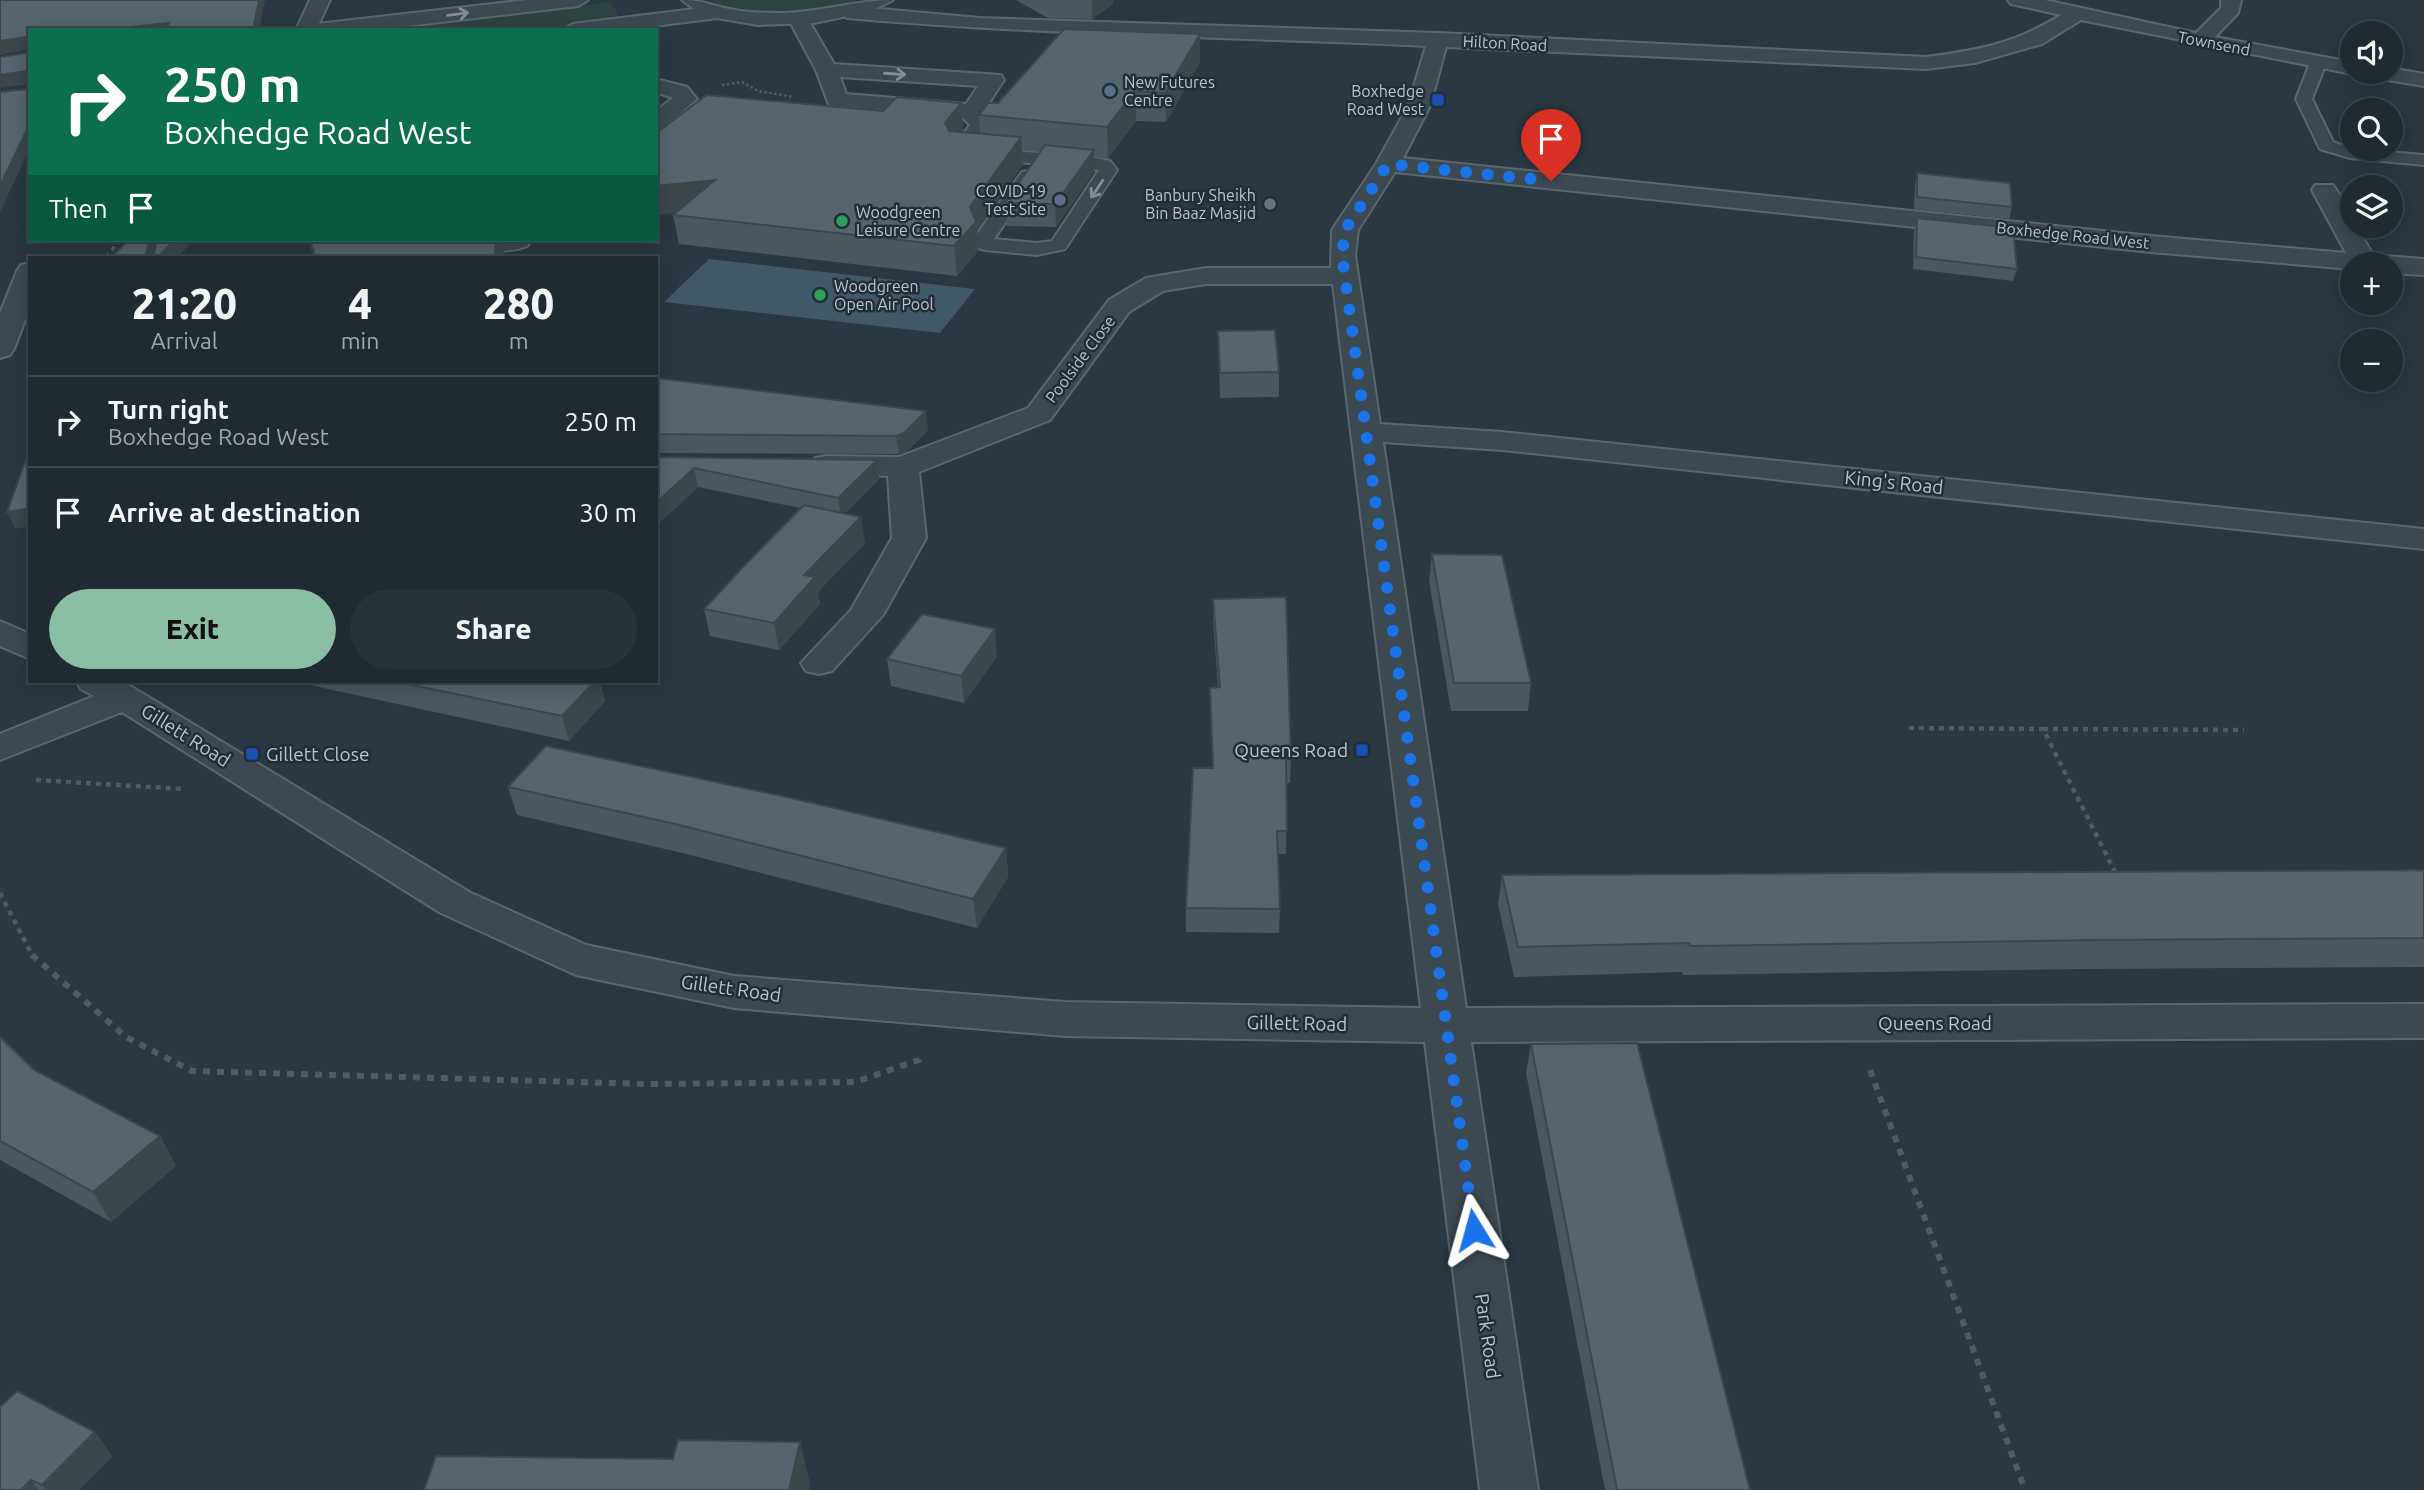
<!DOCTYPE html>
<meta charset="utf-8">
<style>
body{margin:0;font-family:Ubuntu,sans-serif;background:#273239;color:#f1f3f6;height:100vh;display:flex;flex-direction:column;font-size:26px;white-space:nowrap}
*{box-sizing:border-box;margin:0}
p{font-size:23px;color:#a1a7ab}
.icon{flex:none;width:38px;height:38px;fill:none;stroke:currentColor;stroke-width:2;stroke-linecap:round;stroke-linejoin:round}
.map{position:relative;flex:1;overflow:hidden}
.panel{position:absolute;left:28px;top:256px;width:630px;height:427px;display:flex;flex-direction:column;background:#1f2a31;border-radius:0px;box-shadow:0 4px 18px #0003,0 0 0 2px #3c464d}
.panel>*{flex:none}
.guide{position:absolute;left:28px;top:28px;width:630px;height:214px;border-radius:0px;box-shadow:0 4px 18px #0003,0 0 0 2px #3c464d;background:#0b6e4f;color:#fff;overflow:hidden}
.controls{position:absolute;left:2340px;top:21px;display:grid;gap:14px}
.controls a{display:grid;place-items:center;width:63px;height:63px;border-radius:50%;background:#1f2a31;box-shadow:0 4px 18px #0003,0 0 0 2px #3c464d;font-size:35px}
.pin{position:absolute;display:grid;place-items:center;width:60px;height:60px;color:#fff;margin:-72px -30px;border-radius:50% 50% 50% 0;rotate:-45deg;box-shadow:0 0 7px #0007}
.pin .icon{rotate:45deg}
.me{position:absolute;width:77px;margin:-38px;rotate:352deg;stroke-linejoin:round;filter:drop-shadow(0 0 5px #0008)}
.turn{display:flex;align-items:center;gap:24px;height:147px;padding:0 21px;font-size:32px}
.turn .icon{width:91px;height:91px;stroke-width:2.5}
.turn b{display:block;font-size:49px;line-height:60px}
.then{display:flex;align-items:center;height:66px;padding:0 21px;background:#0003;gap:14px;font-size:26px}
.eta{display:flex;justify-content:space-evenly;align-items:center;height:119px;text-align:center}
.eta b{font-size:42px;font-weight:800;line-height:49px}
.button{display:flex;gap:14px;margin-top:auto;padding:14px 21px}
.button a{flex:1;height:80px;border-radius:42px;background:#8abfa5;color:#111;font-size:28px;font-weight:800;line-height:80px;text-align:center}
.button a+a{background:#273239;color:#f1f3f6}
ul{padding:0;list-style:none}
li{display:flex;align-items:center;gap:21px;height:91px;padding:0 21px;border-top:2px solid #3c464d}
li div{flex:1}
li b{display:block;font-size:26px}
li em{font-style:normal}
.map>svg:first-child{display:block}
.green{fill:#2c4441}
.water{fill:#405968}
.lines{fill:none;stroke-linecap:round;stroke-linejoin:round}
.service-casing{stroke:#5b676e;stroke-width:4}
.minor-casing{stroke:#5b676e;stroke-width:4}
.tertiary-casing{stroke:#5b676e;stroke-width:4}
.path-far3{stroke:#4b605e;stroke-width:2.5;stroke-dasharray:2.5 2.5;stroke-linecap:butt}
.path-far2{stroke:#4b605e;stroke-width:3.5;stroke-dasharray:4.5 4.5;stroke-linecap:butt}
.path-far1{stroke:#4b605e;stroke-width:4.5;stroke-dasharray:5 5;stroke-linecap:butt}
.path{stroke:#4b605e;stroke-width:6;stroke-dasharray:7 7;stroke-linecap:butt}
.service{fill:#3d4951;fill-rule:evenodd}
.minor{fill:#3d4951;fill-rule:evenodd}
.tertiary{fill:#3d4951;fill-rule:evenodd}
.wall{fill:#49575e}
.shaded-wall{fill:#3c474c}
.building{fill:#55656d;stroke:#3c474c;stroke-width:2}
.oneway{stroke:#828d94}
.route{stroke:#1a73e8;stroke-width:12;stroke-dasharray:0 21.6}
.service-dot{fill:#5c6f8a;stroke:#222e36;stroke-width:2.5}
.transit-dot{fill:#1a4fb4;stroke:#222e36;stroke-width:2.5}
.worship-dot{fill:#6b7280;stroke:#222e36;stroke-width:2.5}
.leisure-dot{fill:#2e9e5b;stroke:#222e36;stroke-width:2.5}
.labels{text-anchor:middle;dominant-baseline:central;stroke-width:5;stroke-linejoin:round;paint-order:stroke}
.far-street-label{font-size:16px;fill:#bac4cb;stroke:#222e36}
.far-poi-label{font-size:16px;fill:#bac4cb;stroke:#222e36;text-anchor:start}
.street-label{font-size:19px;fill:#bac4cb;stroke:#222e36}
.poi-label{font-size:19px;fill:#bac4cb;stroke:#222e36;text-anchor:end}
</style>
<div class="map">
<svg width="2424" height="1490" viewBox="0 0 2424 1490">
<rect width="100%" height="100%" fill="#293841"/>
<g class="green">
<path d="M710,0h147c-39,13 -111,22 -147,0z"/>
<polygon points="611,2 621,21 549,30 342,30"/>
</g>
<polygon class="water" points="709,259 975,289 940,333 664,302"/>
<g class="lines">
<defs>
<g id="service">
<polygon points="2318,58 2326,63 2312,99 2333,142 2352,149 2424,155 2424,165 2350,158 2320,149 2296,99 2310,63"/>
<polygon points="985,149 1090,157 1110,161 1117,170 1065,249 1037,255 985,250 978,248 975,237 1022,172 1028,171 1037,176 994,239 1037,243 1052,241 1099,170 979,158 976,154 979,150"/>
</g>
<g id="minor">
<polygon points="310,0 330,0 316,30 296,30"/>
<path d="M2008,0h37l151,33 25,-25v-8h20l-3,13 -23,24 137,25v10h8l-8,2 -271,-54 -39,24 -67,19 -49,6 -480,-22 -16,59 -27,52 748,78 195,17 -34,-63 3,-5h18c7,11 19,27 19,41h4l17,29 51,4v16l-34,-2v-9h-38v5l-201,-17 -756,-80 -37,58 -3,25 25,169 122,8 922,97v20l-922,-99 -119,-8 83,566 958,-4v34l-953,4 67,448h-58l-55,-448 -360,-6 -331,-28 -158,-33 -137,-63 -317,-200 -122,48v-26l94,-38 -13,-7 -5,-8h46l347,211 117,53 148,31 331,26 356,6 -88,-724h-127l-43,7 -34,21 -79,108 -131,52 7,66 -43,77 -51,56 -13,3 -13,-3 -5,-8 50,-53 41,-72 -4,-62 -73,-4 -5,-7 5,-7 11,-2 73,1 129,-49 81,-108 37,-22 60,-10h125l1,-38 44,-66 32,-58 18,-60c-193,-9 -387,-11 -579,-28l-10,-6 10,-6 133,12 458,15 488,24c54,-7 87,-13 135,-42l-50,-11z"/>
<path d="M798,12l7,2 29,50 167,11 3,5 -21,32 10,13 -23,32h-16l-4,-5 20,-27 -7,-7 -134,-13 -13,-35 -28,-52zM840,77l138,9 -12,18 -120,-10z"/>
<polygon points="2390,68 2424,74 2424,86 2369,77 2366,72 2390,72"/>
<polygon points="656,79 687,87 697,99 664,127 656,129 656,111 673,98 656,92"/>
<polygon points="469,240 530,240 531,241 527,246 518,249 454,257 441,255 437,250 441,245"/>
<polygon points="30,263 30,307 14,349 10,355 0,358 0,313 17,271 21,265"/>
<polygon points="0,621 30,634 30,659 0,646"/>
</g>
<g id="tertiary">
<polygon points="527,0 588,0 578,6 372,30 307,30 317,24"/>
<path d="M682,0c24,0 32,7 53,10 16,3 33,3 49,3 37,-1 72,-13 109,-13l-22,11 -57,12 -56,2 -41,-7 -94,12h-60l10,-6 121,-15z"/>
</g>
</defs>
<use href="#service" class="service-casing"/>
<use href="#minor" class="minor-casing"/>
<use href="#tertiary" class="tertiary-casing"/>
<polyline class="path-far3" points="722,85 742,82 758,91 794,97"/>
<polyline class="path-far2" points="106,257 120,240"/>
<g class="path-far1">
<polyline points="1909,728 2043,729 2117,876"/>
<polyline points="2043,729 2244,730"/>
<polyline points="36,780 184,789"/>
<polyline points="0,893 33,957"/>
</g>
<g class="path">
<polyline points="32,955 126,1037 192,1071 648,1084 855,1082 919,1060 922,1053"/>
<polyline points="1870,1070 2025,1490"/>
</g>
<use href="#service" class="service"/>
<use href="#minor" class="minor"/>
<use href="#tertiary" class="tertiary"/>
</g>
<g class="wall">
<polygon points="1016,0 1113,0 1113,4 1092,19 1048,18"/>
<polygon points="1200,62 1166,122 1136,121 1108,158 1094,157 1094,172 1056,227 1007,226 1005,203 1041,152 1022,150 1023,164 977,230 978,251 957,276 679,244 673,215 883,111 961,103 963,130 961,132 980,134 979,115 998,103"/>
<polygon points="1917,173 2012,207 2009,219 1914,209 1915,184"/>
<polygon points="1917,218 2017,269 2013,281 1913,269 1914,230"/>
<polygon points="1218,331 1279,372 1279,397 1220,398"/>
<polygon points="656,378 928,430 906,452 899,454 656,453"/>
<polygon points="656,457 877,460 879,479 845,513 865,543 818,592 820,604 779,650 710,636 704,609 800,508 698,487 656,526"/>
<polygon points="1432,554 1531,683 1528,711 1451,711 1429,581"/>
<polygon points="1213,599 1291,759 1290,783 1286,783 1286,854 1278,854 1280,909 1279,933 1186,932 1186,908 1213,768 1210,688 1218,687 1213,621"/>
<polygon points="997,656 964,703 891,686 887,659"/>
<polygon points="295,681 600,681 605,701 569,741 323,688"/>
<polygon points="508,787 1006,848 1008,877 977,928 678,852 517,815"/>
<polygon points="2424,870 2424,967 2084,969 1683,975 1682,972 1514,977 1498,904 1502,875"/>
<polygon points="0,1037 34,1070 160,1136 176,1166 111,1222 0,1160"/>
<polygon points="1531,1044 1750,1490 1605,1490 1526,1073"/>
<polygon points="95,1432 112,1456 79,1490 0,1490"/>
</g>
<g class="shaded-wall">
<polygon points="259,0 265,0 259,30 253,30"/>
<polygon points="1092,0 1113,0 1113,4 1092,19"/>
<polygon points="169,23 171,30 102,30"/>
<polygon points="1200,34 1200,62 1166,122 1165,93"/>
<polygon points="25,37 30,49 0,55 0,41"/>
<polygon points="27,71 30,84 0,88 0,75"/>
<polygon points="1135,91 1136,121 1108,158 1107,127"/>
<polygon points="961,103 963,130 948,150 945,123"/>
<polygon points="30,123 30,148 0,212 0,186"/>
<polygon points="1021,137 1023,164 977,230 978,251 957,276 954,246 970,207"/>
<polygon points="1094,150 1094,172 1056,227 1055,204"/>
<polygon points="715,180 720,208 656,215 656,186"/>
<polygon points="150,240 160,240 155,257 145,257"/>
<polygon points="175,240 194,240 178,257 158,257"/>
<polygon points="496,240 501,240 505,253 504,257 495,257"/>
<polygon points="926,411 928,430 906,452 899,454 896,436"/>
<polygon points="877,460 879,479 841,517 838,498"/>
<polygon points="694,468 698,487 656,526 656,503"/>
<polygon points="30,508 30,526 15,529 7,512"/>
<polygon points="861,517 865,543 818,592 820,604 779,650 774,623 804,575"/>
<polygon points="995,629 997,656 964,703 961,676"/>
<polygon points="595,681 600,681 605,701 569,741 562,716"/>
<polygon points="1006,848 1008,877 977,928 973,899"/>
<polygon points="160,1136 176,1166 111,1222 93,1192"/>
<polygon points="95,1432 112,1456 79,1490 46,1490 42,1485"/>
<polygon points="800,1442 810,1483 809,1490 789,1490"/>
<polygon points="31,1480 38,1490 21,1490"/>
</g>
<g class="building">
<polygon points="0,0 259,0 253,30 167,30 169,23 102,30 30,30 30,123 0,186 0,92 27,89 27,71 0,75 0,57 27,53 28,40 25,37 0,41"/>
<polygon points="1064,29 1200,34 1165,93 1135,91 1107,127 979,115 988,103 998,103"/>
<polygon points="707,95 883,111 897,97 961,103 945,123 949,131 1021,137 970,207 976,222 954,246 673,215 715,180 656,186 656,133"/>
<polygon points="1045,145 1094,150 1055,204 1005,203"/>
<polygon points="1917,173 2010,183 2012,207 1917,197"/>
<polygon points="1917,218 2013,228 2017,269 1916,257"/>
<polygon points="129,240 150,240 145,257 111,257"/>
<polygon points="157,240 175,240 158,257 153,257"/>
<polygon points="313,240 496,240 495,257 313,257 314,249 311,250"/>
<polygon points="1275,330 1279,372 1220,373 1218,331"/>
<polygon points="656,378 926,411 904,433 896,436 656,434"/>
<polygon points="30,448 30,508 7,512"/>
<polygon points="656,457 877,460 838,498 694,468 656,503"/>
<polygon points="804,505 861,517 804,575 815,577 774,623 704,609 745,565"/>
<polygon points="1432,554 1502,555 1531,683 1454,683"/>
<polygon points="1286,597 1291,759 1286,759 1287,831 1277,831 1280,909 1186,908 1193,768 1213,768 1210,688 1220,687 1213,599"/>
<polygon points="922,614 995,629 961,676 887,659"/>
<polygon points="393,681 595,681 562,716"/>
<polygon points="546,746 791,798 1006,848 973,899 671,823 508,787"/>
<polygon points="2424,870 2424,938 2096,940 1690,946 1689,943 1518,947 1502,875"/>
<polygon points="0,1037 34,1070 160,1136 93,1192 0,1141"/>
<polygon points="1637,1043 1750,1490 1617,1490 1531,1044"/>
<polygon points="17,1391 95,1432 42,1485 31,1480 21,1490 0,1490 0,1407"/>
<polygon points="678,1440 800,1442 789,1490 424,1490 436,1456 673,1459"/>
</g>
<defs><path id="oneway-shaft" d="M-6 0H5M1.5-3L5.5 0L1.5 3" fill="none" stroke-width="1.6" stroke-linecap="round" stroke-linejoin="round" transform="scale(1.75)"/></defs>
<g class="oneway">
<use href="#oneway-shaft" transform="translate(458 14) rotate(-7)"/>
<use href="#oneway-shaft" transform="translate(895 74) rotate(4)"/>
<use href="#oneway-shaft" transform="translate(1097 189) rotate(124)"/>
</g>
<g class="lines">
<polyline class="route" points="1474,1230 1342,255 1345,230 1388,164 1551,181"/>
</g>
<g class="service-dot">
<circle cx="1110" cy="91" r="7"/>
<circle cx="1060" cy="200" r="7"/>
</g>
<g class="transit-dot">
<rect x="1431" y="93" width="14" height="14" rx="3.5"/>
<rect x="1355" y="743" width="14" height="14" rx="3.5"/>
<rect x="245" y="747" width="14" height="14" rx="3.5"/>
</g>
<circle class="worship-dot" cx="1270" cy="204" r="7"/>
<g class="leisure-dot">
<circle cx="842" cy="221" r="7"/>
<circle cx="820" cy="295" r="7"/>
</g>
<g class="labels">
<g class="far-street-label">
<text transform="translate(1505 43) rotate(3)">Hilton Road</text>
<text transform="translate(2214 43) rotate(11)">Townsend</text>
<text transform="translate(2073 235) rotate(6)">Boxhedge Road West</text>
<text transform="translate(1080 359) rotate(-53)">Poolside Close</text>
</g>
<g class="far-poi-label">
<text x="1124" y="82">New Futures<tspan x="1124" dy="18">Centre</tspan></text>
<text x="1424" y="91" text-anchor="end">Boxhedge<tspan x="1424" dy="18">Road West</tspan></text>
<text x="1046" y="191" text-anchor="end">COVID-19<tspan x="1046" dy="18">Test Site</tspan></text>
<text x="1256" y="195" text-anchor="end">Banbury Sheikh<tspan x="1256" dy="18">Bin Baaz Masjid</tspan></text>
<text x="856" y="212">Woodgreen<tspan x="856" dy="18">Leisure Centre</tspan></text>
<text x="834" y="286">Woodgreen<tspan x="834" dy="18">Open Air Pool</tspan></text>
</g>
<g class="street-label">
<text transform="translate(1894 482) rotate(6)">King's Road</text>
<text transform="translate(186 735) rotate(32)">Gillett Road</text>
<text transform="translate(731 988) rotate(8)">Gillett Road</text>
<text transform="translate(1297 1023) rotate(1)">Gillett Road</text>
<text x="1935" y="1023">Queens Road</text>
<text transform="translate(1488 1336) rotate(82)">Park Road</text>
</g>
<g class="poi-label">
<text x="1348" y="750">Queens Road</text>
<text x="266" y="754" text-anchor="start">Gillett Close</text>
</g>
</g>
</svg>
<div class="controls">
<a><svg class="icon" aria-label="sound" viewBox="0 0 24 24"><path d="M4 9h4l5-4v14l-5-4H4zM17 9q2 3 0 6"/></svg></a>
<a><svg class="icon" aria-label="search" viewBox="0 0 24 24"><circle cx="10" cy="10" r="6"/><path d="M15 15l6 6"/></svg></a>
<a><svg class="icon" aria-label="layers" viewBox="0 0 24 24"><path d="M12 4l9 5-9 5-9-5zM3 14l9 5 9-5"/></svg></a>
<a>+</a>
<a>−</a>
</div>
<div class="pin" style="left:1551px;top:181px;background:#d93025"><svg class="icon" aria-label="arrive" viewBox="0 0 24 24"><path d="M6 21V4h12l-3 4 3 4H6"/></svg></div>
<svg class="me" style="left:1474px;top:1230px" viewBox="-20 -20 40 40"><path d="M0-17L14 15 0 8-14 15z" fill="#1a73e8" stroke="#fff" stroke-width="4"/></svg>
<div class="guide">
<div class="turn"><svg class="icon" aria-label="right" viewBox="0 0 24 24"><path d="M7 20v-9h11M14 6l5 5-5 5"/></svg><div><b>250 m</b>Boxhedge Road West</div></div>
<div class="then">Then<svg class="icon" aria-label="arrive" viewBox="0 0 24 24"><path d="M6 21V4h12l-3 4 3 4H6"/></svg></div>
</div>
<section class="panel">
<div class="eta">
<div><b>21:20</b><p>Arrival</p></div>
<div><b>4</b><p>min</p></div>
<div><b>280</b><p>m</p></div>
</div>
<ul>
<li><svg class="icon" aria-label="right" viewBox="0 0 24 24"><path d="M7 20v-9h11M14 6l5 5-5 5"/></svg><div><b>Turn right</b><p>Boxhedge Road West</p></div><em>250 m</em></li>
<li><svg class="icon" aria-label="arrive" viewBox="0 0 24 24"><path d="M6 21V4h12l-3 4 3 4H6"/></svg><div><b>Arrive at destination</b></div><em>30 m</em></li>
</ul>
<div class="button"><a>Exit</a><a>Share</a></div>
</section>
</div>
